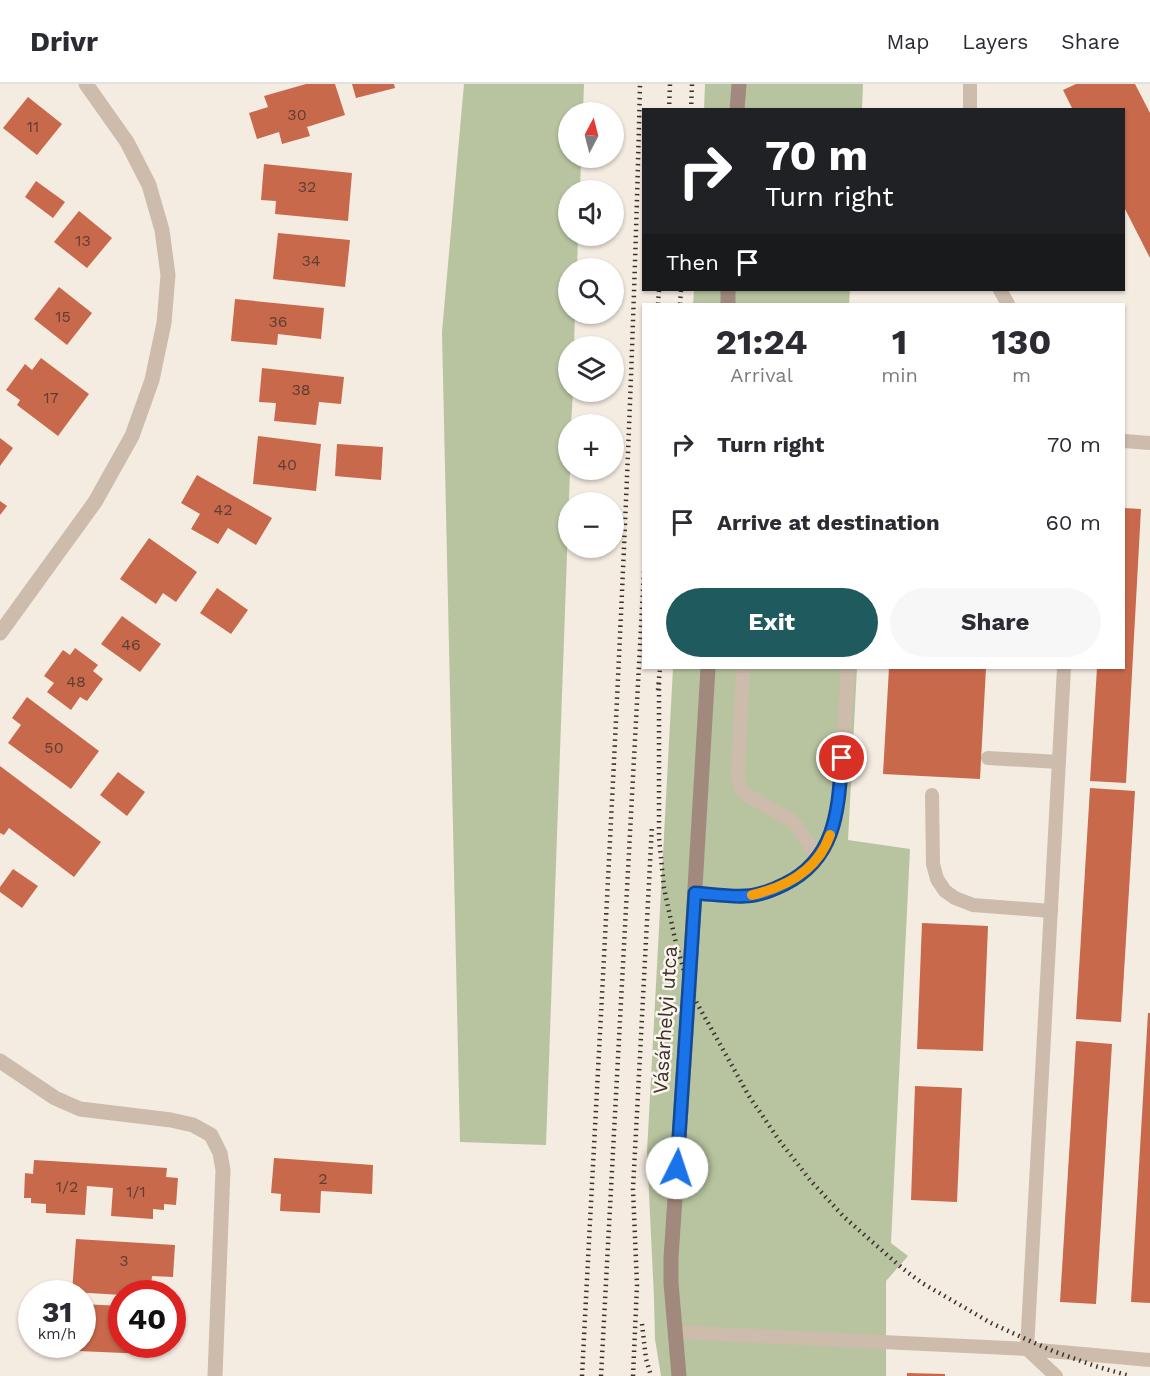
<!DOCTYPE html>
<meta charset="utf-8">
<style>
body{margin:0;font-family:"Work Sans",sans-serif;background:#f7f7f7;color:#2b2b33;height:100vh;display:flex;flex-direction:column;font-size:22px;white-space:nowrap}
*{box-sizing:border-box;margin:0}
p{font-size:20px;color:#7c7c81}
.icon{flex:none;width:33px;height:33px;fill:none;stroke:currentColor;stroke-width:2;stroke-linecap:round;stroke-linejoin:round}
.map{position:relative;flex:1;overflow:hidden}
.drawer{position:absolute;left:642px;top:219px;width:483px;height:366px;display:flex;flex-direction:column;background:#fff;border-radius:0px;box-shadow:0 2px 4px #0004}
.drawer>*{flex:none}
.banner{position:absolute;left:642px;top:24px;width:483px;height:183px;border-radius:0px;box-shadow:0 2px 4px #0004;background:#202124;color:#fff;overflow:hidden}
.needle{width:39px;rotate:7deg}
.tools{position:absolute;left:558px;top:18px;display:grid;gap:12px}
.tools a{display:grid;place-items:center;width:66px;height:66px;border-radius:50%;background:#fff;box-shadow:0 2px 4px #0004;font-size:30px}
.speed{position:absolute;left:18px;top:1196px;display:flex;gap:12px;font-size:30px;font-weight:700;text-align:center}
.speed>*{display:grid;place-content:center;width:78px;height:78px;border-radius:50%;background:#fff;box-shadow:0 2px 4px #0004;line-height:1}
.speed small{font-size:15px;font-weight:400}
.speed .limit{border:9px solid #d22;background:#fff;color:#111}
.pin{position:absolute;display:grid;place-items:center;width:51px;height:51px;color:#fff;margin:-26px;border:3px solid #fff;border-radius:50%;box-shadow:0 2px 6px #0007}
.me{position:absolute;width:66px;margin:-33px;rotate:4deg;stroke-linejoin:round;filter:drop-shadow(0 0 4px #0008)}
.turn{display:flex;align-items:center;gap:21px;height:126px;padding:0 24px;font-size:27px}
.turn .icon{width:78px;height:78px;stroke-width:2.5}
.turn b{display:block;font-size:42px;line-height:51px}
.then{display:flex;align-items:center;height:57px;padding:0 24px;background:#0003;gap:12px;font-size:22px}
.eta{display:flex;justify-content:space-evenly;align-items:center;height:102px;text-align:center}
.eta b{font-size:36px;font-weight:700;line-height:42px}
.action{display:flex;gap:12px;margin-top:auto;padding:12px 24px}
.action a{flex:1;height:69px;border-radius:36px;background:#1f5a5e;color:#fff;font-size:24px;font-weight:700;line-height:69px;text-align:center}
.action a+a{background:#f7f7f7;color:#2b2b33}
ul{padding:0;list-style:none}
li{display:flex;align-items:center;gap:18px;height:78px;padding:0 24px}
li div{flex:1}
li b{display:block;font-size:22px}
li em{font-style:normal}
header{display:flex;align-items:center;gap:36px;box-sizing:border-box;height:84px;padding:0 30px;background:#fff;border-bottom:2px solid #e1e1e2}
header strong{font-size:28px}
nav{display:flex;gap:33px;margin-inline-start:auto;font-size:21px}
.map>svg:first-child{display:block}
.green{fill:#b8c4a0}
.building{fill:#c8694b}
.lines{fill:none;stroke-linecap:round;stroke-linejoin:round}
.lane{stroke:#cdbbac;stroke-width:14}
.street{stroke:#cdbbac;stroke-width:15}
.secondary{stroke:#a18a7d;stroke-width:15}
.rail{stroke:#3b302b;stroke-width:4.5;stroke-dasharray:1.5 4.5;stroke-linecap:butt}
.route-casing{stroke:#114b97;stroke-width:15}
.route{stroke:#1a73e8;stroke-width:10}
.slow{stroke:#f59e0b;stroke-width:10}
.labels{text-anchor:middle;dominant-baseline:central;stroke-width:5;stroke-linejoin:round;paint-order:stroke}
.number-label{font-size:16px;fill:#5e3e33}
.street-label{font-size:20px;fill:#3b302b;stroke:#fbf5ee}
</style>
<header>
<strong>Drivr</strong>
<nav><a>Map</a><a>Layers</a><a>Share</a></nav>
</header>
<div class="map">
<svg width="1150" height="1292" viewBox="0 0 1150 1292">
<rect width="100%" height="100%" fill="#f4ebe1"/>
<g class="green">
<polygon points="464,0 584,0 583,28 568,28 568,74 581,74 580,106 568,106 568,152 578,152 577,184 568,184 568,230 575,230 574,262 568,262 568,308 573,308 571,340 568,340 568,386 570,386 546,1061 460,1058 442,248"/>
<polygon points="705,0 863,0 862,25 704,26"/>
<polygon points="694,206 850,206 849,220 693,220"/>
<polygon points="673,584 857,584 848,756 910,765 891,1159 908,1172 886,1197 886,1292 661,1292 655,1255 654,1214 647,1068"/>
</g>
<g class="building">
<polygon points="306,0 335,0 345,31 307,43 310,52 282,60 279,48 257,55 249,29 268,23 264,12"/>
<polygon points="352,0 394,0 395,4 356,14"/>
<polygon points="1076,0 1135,0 1150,29 1150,174 1124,123 1124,26 1073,26 1063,6"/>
<polygon points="28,13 62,40 37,71 3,44"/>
<polygon points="264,80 352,89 348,137 275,130 276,117 261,116"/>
<polygon points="36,97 65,118 53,134 25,113"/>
<polygon points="79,127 112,154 87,184 54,158"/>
<polygon points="278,149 350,156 345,203 273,195"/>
<polygon points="59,203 92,229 67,261 34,235"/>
<polygon points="235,215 324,224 321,255 278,250 277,261 231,257"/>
<polygon points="41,274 89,310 58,352 17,321 20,316 6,306 25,280 32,286"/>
<polygon points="262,284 344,293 341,320 319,318 316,341 274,337 276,319 259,318"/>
<polygon points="258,352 321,360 316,407 253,400"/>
<polygon points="0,354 13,364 0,382"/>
<polygon points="337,360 383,363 381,396 335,392"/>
<polygon points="197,391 272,434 256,461 228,444 218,460 191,445 200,430 181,419"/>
<polygon points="0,417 7,422 0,431"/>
<polygon points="1124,424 1141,425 1126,699 1090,697 1097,584 1124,584"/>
<polygon points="149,454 197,488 176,518 163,509 156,520 120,495"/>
<polygon points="217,504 248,526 231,550 200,529"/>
<polygon points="122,532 161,560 140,588 101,560"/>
<polygon points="75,564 98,581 93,587 103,595 87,617 80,613 71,626 47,608 54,599 44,592 63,566 70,571"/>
<polygon points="889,584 986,584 980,695 883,690"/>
<polygon points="27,613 99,667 71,705 8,659 21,641 12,634"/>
<polygon points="0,682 101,758 74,793 9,744 4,751 0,749"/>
<polygon points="118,688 145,708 127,732 100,711"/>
<polygon points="1090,704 1135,707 1121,938 1076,935"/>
<polygon points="13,785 38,802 22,824 0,808 0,803"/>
<polygon points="922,839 988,842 983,967 917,965"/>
<polygon points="1148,929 1150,929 1150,1219 1131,1218"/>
<polygon points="1076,957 1112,960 1096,1220 1060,1218"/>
<polygon points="915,1002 962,1004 957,1118 911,1116"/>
<polygon points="274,1074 373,1081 372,1110 321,1107 320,1129 280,1127 281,1110 271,1109"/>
<polygon points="34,1076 167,1084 166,1093 178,1094 176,1121 164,1120 164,1126 153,1125 153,1135 111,1132 113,1104 87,1102 85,1131 46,1129 46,1120 31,1119 31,1114 24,1114 25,1089 33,1090"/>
<polygon points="76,1155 175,1161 173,1193 152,1192 151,1202 135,1201 135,1209 122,1209 122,1211 72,1208"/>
<polygon points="82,1220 122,1222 122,1260 147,1260 147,1270 78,1267 79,1260 82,1260"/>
<polygon points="172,1224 176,1224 175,1247 172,1247"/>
<polygon points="907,1289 945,1290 945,1292 907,1292"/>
</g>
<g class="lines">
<g class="lane">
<polyline points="970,26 970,0"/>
<polyline points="1000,206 1008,220"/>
<polyline points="1124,357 1150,359"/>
<polyline points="743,584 738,689 740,703 745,710 788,734 797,742 818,774"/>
<polyline points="1064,584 1027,1265 1150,1276"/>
<polyline points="988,674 1059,678"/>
<polyline points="932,711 933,780 937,795 945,807 955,814 973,821 1051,827"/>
<path d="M695,809c16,1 34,4 51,3 24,-1 56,-18 72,-38 12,-15 17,-36 21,-55l9,-135"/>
<polyline points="675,1248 1027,1265 1056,1292"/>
</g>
<g class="street">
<polyline points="0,549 95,418 132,352 152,296 164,239 168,191 162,146 149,101 127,58 86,0"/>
<polyline points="0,977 55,1014 80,1025 171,1036 193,1041 211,1051 220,1069 223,1086 215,1292"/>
</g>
<g class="secondary">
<polyline points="737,26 739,0"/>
<polyline points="728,220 728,206"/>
<polyline points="679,1292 671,1199 671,1174 689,905 708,584"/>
</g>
<g class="rail">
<polyline points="669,26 670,0"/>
<polyline points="691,26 692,0"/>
<polyline points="658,220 659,206"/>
<polyline points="680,220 681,206"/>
<polyline points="659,599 659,754 664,804 675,855 689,905 749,1012 779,1056 810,1096 844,1133 902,1184 922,1199 991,1239 1028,1256 1053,1267 1095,1282 1130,1292"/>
<polyline points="658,606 660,584"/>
<polyline points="642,1240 646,1275 651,1292"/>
<path d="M582,1292c22,-431 48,-861 58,-1292"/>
<polyline points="601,1292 644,487"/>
<polyline points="633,1292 637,1201 633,1105 652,741"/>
</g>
</g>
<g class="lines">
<defs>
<path id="route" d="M677,1084l18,-275c16,1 34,4 50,3 14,0 28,-6 40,-12 52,-26 53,-75 57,-126"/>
</defs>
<use href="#route" class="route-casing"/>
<use href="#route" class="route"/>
<path class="slow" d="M752,811c34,-8 66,-25 78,-60"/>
</g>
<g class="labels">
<g class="number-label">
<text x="297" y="30">30</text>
<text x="33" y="42">11</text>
<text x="307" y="102">32</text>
<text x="83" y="156">13</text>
<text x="311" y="176">34</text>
<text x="63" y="232">15</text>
<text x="278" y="237">36</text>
<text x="301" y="305">38</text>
<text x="51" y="313">17</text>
<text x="287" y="380">40</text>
<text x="223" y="425">42</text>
<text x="131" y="560">46</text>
<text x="76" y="597">48</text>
<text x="54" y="663">50</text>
<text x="323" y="1094">2</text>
<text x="67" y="1102">1/2</text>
<text x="136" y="1107">1/1</text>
<text x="124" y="1176">3</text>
</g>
<g class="street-label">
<text transform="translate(665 936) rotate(-86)">Vásárhelyi utca</text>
</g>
</g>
</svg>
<div class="tools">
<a><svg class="needle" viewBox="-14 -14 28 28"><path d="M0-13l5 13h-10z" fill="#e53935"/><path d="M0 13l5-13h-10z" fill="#7c7c81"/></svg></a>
<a><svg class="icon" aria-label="sound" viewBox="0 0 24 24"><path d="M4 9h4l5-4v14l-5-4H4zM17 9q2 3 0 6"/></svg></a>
<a><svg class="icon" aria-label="search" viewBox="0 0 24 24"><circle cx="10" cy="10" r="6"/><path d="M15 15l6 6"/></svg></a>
<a><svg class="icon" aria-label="layers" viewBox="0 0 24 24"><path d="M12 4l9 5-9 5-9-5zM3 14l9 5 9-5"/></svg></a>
<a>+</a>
<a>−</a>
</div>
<div class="speed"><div>31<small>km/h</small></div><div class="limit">40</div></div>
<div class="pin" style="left:842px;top:674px;background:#d93025"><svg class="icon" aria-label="arrive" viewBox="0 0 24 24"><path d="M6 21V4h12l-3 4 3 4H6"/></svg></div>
<svg class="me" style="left:677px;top:1084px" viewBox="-20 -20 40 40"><circle r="19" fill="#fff"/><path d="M0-13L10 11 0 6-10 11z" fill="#1a73e8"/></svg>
<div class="banner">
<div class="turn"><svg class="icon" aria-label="right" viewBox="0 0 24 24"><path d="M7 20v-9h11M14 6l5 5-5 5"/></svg><div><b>70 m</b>Turn right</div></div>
<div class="then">Then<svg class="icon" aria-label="arrive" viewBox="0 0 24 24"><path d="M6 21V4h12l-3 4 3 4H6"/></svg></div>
</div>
<section class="drawer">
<div class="eta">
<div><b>21:24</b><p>Arrival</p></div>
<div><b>1</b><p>min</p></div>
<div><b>130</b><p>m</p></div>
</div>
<ul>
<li><svg class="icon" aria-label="right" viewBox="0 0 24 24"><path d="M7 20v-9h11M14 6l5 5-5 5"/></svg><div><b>Turn right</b></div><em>70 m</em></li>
<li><svg class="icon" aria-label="arrive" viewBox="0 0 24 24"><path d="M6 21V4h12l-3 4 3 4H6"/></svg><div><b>Arrive at destination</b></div><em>60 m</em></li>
</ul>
<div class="action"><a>Exit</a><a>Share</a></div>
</section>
</div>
